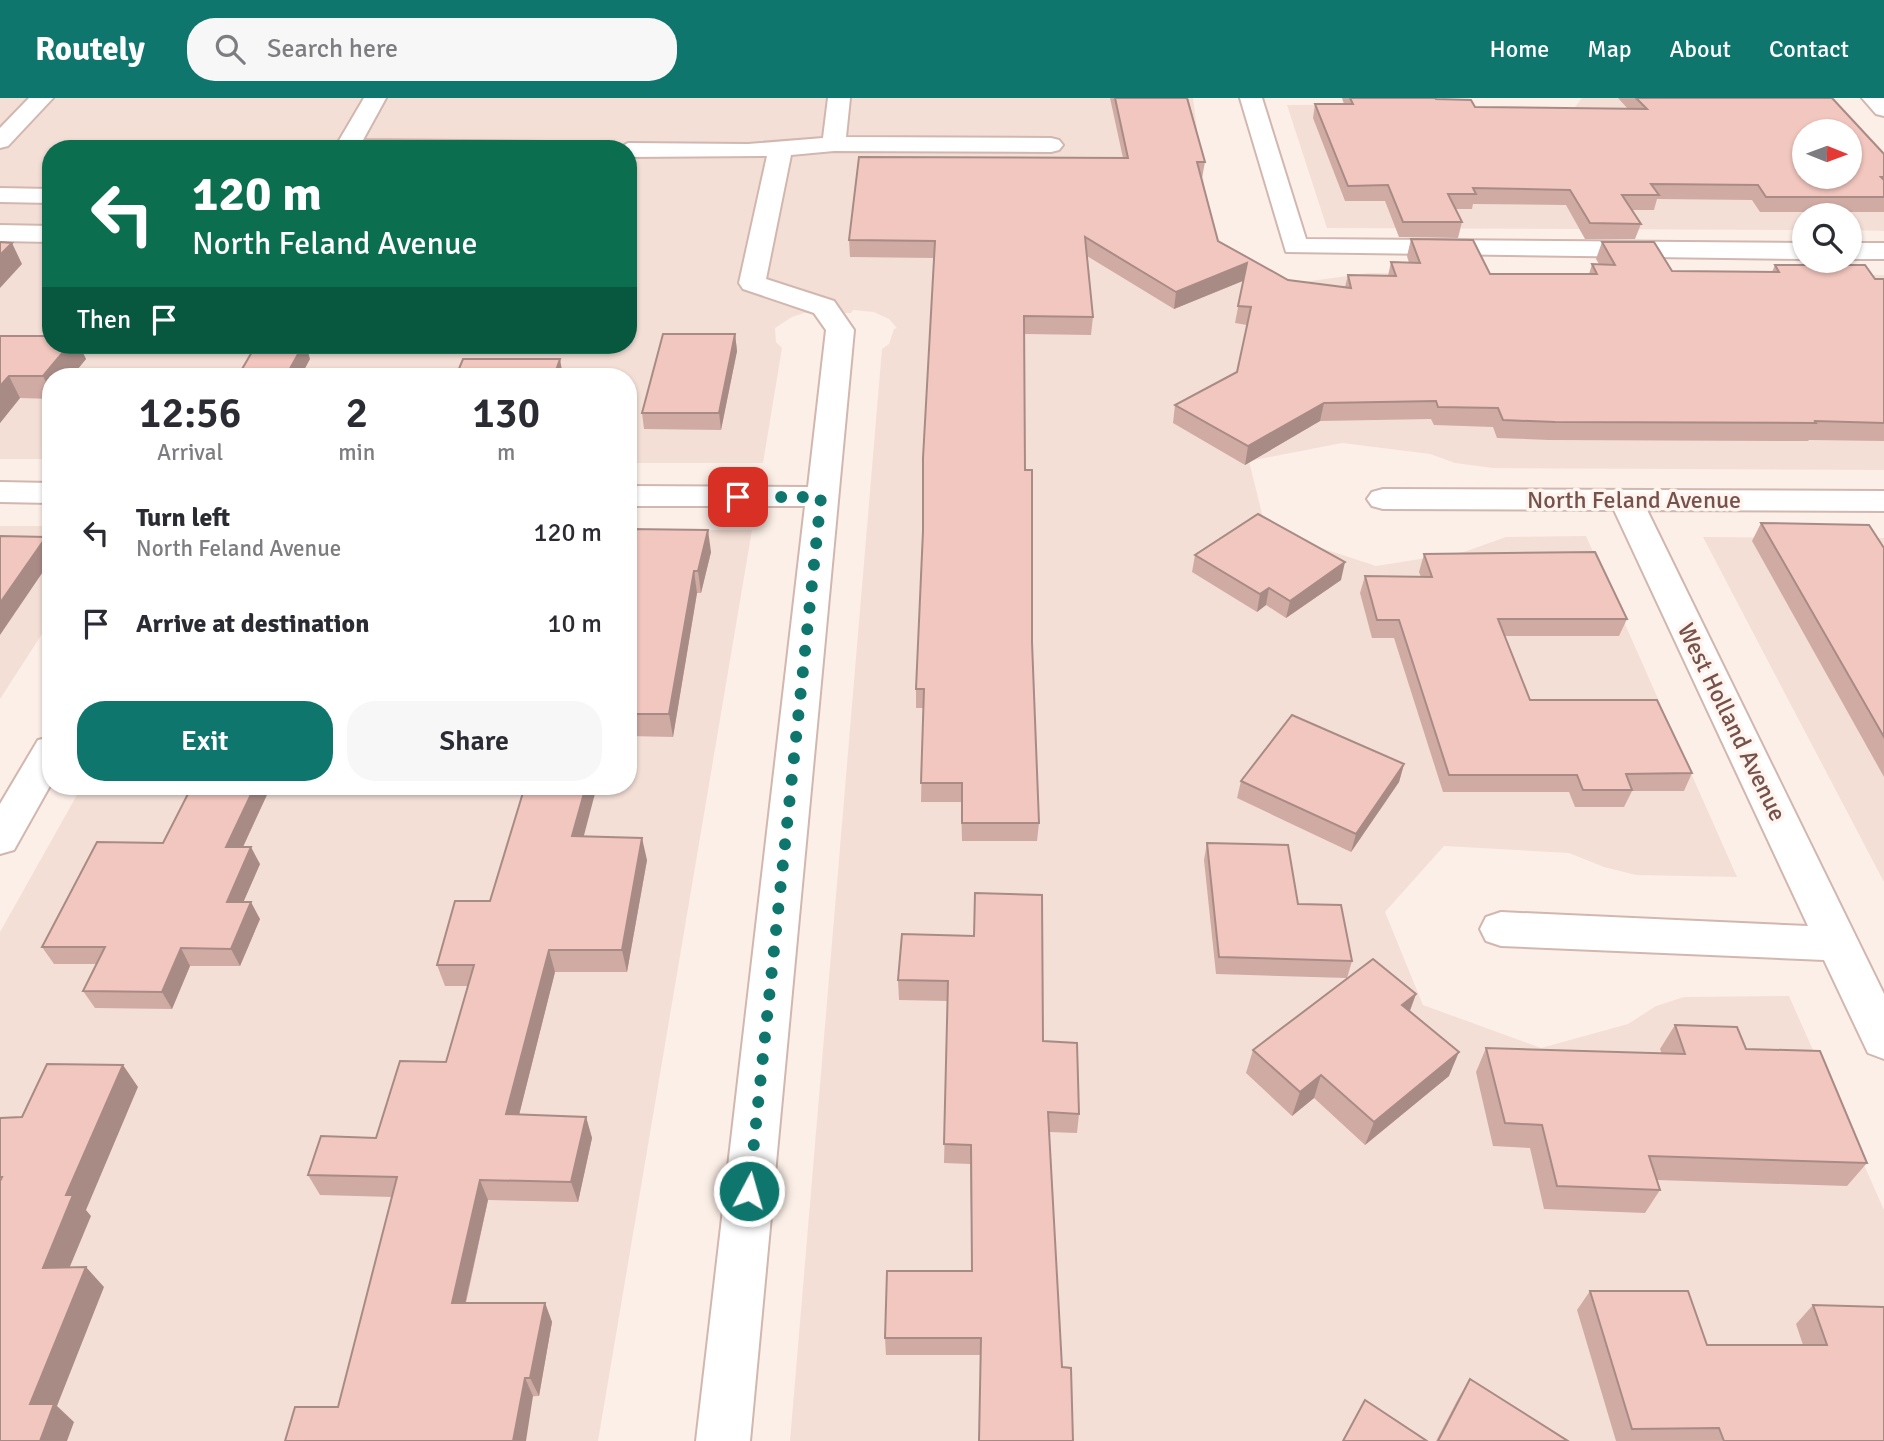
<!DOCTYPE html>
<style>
body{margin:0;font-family:Signika,sans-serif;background:#f7f7f7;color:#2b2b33;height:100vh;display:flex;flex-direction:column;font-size:26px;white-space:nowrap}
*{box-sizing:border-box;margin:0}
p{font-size:23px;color:#7c7c81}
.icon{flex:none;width:38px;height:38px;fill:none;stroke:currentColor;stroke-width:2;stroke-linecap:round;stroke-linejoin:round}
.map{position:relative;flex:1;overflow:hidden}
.side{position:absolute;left:42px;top:270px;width:595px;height:427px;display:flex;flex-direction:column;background:#fff;border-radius:28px;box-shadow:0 2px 5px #0004}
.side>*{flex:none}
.guide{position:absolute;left:42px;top:42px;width:595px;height:214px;border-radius:28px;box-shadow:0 2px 5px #0004;background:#0b6e4f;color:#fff;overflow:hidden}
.needle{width:46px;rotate:91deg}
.fabs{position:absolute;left:1792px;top:21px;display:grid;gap:14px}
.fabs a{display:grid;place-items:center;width:70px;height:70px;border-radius:50%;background:#fff;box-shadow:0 2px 5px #0004;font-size:35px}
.pin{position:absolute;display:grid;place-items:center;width:60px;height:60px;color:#fff;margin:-30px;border-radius:14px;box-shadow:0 4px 10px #0006}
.me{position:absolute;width:77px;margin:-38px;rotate:6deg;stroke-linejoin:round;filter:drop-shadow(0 0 5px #0008)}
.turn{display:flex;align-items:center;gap:24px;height:147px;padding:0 35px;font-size:32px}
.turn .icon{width:91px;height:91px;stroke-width:2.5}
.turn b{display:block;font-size:49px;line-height:60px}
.then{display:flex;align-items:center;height:66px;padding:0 35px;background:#0003;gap:14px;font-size:26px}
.eta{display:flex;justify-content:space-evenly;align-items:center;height:119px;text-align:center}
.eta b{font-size:42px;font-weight:600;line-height:49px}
.primary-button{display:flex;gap:14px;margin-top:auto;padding:14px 35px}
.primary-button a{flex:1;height:80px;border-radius:28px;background:#0f766e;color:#fff;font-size:28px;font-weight:600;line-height:80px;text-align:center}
.primary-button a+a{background:#f7f7f7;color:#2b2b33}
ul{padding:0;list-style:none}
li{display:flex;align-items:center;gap:21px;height:91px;padding:0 35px}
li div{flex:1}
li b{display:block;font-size:26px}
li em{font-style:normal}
header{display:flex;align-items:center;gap:42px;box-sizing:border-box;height:98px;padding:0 35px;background:#0f766e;color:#fff}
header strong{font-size:33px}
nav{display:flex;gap:38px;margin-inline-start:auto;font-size:24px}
.search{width:490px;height:63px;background:#f7f7f7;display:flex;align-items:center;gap:18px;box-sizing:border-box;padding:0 24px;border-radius:28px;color:#7c7c81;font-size:26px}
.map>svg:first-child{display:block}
.residential{fill:#f4dfd6;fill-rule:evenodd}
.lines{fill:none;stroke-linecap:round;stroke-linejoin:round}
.minor-casing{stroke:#d1b7af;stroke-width:4}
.minor{fill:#fff;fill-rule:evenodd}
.wall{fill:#d0aba4}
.shaded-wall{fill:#a98b86}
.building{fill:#f2c7bf;stroke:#a98b86;stroke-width:2;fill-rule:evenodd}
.route{stroke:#0f766e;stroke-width:12;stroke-dasharray:0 21.6}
.labels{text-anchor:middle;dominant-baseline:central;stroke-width:7;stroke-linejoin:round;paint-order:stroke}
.street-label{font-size:24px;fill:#77514b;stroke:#fff4ee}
</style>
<header>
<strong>Routely</strong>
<div class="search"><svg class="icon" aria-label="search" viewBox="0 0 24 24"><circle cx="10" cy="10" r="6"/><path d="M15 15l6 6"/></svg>Search here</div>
<nav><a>Home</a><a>Map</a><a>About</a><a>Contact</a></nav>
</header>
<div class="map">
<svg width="1884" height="1343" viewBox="0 0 1884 1343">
<rect width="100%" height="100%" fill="#fcefe7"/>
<g class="residential">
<path d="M0,0h1193l19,147 54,42 103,-14 515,2v195l-391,-2 -38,-5 -25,-9 -88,-11 -93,18 17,69 110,36 88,-14 42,-15 80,-1 151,341 -101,-2 -32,-8 -35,-14 -125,-7 -59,66 38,93 118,43 87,-24 28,-18 28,-9 105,-1 95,214v231h-1094l92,-1092 7,-5 5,-15 3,-1 -8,-9 -15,-7 -21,-2 -2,3h-47l-12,4 -17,11 1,14 6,6 -19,115h-135v-87h-577v83h-51zM51,51h577v196h-577z"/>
<path d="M1582,0h252l50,54v79l-34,-1v-15h-46v15l-477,-2 -40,-123 159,-1 118,8 11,-5zM1804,33h46v46h-46z"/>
<polygon points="0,428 51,428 51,522 0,601"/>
<polygon points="628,432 752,432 598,1343 0,1343 0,834 82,688 628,688"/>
<polygon points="1703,439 1884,440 1884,784 1749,527"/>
</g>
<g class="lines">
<defs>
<g id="minor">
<polygon points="29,0 53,0 8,48 0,50 0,30"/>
<polygon points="364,0 386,0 363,42 545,44 557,51 334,51"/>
<polygon points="828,0 850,0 846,39 1051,40 1059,42 1063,47 1059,52 1051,54 834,53 791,57 766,181 834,203 854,232 750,1343 696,1343 805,408 628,408 628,388 808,389 826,232 814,215 743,191 739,185 767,58 628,59 628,51 617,51 628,45 748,46 823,40"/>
<polygon points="1240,0 1262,0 1306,141 1804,145 1804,161 1286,154"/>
<polygon points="1862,0 1884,0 1884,18 1876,16"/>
<polygon points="0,90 51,91 51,105 0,104"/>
<polygon points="0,127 51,128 51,144 0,143"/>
<rect x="1850" y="145" width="34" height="16"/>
<polygon points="0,384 51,385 51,405 0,404"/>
<polygon points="1383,391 1884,393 1884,413 1647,412 1884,896 1884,961 1868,955 1824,862 1501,848 1486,843 1480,831 1486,819 1501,814 1808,828 1614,412 1383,411 1372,408 1367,401 1372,394"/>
<polygon points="51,639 51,686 14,752 0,756 0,706 38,642"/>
</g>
</defs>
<use href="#minor" class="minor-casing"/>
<use href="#minor" class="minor"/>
</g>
<g class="wall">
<polygon points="1110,0 1188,0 1205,64 1202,80 1201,80 1218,143 1288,182 1345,189 1348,177 1388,178 1391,164 1409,165 1407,158 1411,141 1490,176 1589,176 1592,166 1599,166 1596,161 1602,144 1672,173 1772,174 1775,167 1875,181 1884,181 1884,343 1809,342 1808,343 1549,342 1497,340 1493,329 1434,327 1431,321 1320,323 1245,367 1173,325 1175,307 1237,274 1247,227 1235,225 1243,183 1174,211 1087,158 1093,219 1091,237 1024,236 1025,372 1039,725 1037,743 962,743 961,704 921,704 923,610 916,610 916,591 934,160 850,159 849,142 1123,60"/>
<polygon points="1342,0 1435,0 1436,1 1475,9 1628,11 1618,0 1832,0 1884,56 1884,114 1760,114 1752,102 1657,101 1654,112 1632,112 1641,126 1635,141 1585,141 1566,107 1473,106 1472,111 1455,111 1462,124 1458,140 1399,139 1385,103 1345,103 1313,20 1315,6 1344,6"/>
<polygon points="735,236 737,253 721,332 644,331 642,315"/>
<polygon points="0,238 51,247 79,247 86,261 72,278 51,278 51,301 20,300 0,325"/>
<polygon points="1761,425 1884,450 1884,679 1752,443"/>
<polygon points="628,431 711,454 701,495 697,495 673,639 628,638"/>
<polygon points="1424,456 1627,521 1619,538 1505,538 1530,602 1692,675 1684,693 1632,693 1624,709 1575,709 1569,694 1443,694 1394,540 1372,540 1360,495 1365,478 1421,479 1419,474"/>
<polygon points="1195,457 1341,482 1286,520 1266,507 1257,514 1192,474"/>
<polygon points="1404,666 1399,684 1351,754 1237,700 1241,683"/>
<polygon points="192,688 271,688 243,749 260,766 243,804 260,821 240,868 190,868 172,911 95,910 83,893 97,866 54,866 42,849 163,745"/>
<polygon points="522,701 584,739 647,762 627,874 555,874 519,1017 586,1019 592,1040 578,1104 488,1102 466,1205 545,1205 552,1224 539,1298 338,1309 392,1099 320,1097 308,1077 376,1040 446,964 468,888 445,888 437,867 490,803"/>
<polygon points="1207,745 1298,806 1352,863 1347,880 1216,876 1204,762"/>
<polygon points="902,836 1043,943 1079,1016 1077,1035 1049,1034 1062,1269 1073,1343 980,1257 886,1257 885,1240 972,1173 970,1066 944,1065 948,903 899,902 898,882"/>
<polygon points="1416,896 1410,913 1449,978 1365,1047 1314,1000 1292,1018 1246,975 1253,952"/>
<polygon points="1675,927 1746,951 1867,1065 1847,1088 1657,1082 1660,1092 1645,1115 1544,1111 1530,1050 1493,1048 1476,974 1486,950 1662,956 1660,951"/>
<polygon points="1590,1193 1707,1247 1803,1247 1796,1226 1813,1207 1884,1343 1616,1343 1577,1212"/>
<polygon points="1470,1281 1568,1343 1436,1343 1458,1301"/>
</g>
<g class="shaded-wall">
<polygon points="12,145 22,166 0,190 0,157"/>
<polygon points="1247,165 1245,182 1174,211 1176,194"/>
<polygon points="735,236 737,253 721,332 719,315"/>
<polygon points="69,247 79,247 86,261 72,278 51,278 51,294 43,278"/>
<polygon points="303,247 306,247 310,261 301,278 286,278"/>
<polygon points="560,261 563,278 554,278"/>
<polygon points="9,278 20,300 0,325 0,288"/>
<polygon points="1324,305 1320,323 1245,367 1248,348"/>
<polygon points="708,432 711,454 701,495 698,473"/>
<polygon points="46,439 51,447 51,462 0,537 0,505"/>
<polygon points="1345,464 1341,482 1286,520 1290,503"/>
<polygon points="694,473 697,495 673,639 669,616"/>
<polygon points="1269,490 1266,507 1257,514 1260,496"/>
<polygon points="1404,666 1399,684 1351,754 1356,736"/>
<polygon points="255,688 271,688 235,766 226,749"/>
<polygon points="586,688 597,688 578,760 572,738"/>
<polygon points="642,740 647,762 627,874 622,852"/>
<polygon points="251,749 260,766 236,821 227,804"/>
<polygon points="251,804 260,821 240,868 231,851"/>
<polygon points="181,850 190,868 172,911 162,894"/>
<polygon points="549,852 555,874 514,1037 506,1016"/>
<polygon points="1416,896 1407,920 1402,907"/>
<polygon points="1459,954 1449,978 1365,1047 1374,1024"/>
<polygon points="123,967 138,989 86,1112 91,1118 61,1190 43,1170 66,1097"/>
<polygon points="1321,977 1314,1000 1292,1018 1300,994"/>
<polygon points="586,1019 592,1040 578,1104 571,1084"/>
<polygon points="480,1082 488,1102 461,1224 452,1205"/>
<polygon points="86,1169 104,1189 57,1308 74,1324 67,1343 40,1343 30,1306"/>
<polygon points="545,1205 552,1224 539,1298 530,1280"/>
<polygon points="525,1280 533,1298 526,1343 513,1343"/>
</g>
<g class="building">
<polygon points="1115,0 1187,0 1205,64 1197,64 1218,143 1288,182 1351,190 1348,177 1396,178 1391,164 1420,165 1411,141 1473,142 1490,176 1597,176 1592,166 1615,167 1602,144 1654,144 1672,173 1779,174 1775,167 1865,167 1875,181 1884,181 1884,325 1815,323 1816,325 1555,324 1503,322 1498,310 1438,309 1436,303 1324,305 1248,348 1175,307 1237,274 1251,209 1238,208 1247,165 1176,194 1085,139 1093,219 1024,218 1025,372 1032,372 1032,544 1039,725 962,725 962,685 921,685 924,591 916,591 923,433 923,360 935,143 849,142 859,59 1128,60"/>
<path d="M1350,0h85l1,1 35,1 4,7 172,2 -11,-11h196l52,56v23h-3l3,3v17h-118l-8,-12 -107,-1 8,11h-37l19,29 -51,-1 -20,-33 -97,-2 3,6h-28l14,28h-59l-15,-37 -40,1 -33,-82h38zM1804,33h46v46h-46z"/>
<polygon points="0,144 12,145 0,157"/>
<polygon points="663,236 735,236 719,315 642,315"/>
<polygon points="0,238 51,238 51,247 69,247 43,278 9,278 0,288"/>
<polygon points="256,247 303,247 286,278 238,278"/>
<polygon points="463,261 560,261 554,278 456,278"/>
<polygon points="1258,416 1345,464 1290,503 1269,490 1260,496 1195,457"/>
<polygon points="1761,425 1869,427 1884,450 1884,639"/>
<polygon points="628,431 708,432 698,473 694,473 669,616 628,616"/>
<polygon points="0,438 46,439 0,505"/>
<polygon points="1595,454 1627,521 1498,521 1530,602 1657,602 1692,675 1626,676 1632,692 1583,692 1577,677 1449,677 1399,522 1377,522 1365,478 1432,479 1424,456"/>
<polygon points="1292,617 1404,666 1356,736 1241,683"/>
<polygon points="192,688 255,688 226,749 251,749 227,804 251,804 231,851 181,850 162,894 83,893 105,849 42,849 97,744 163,745"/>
<polygon points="525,688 586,688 572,738 642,740 622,852 549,852 506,1016 586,1019 571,1084 480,1082 452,1205 545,1205 530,1280 525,1280 513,1343 285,1343 295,1309 338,1309 397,1079 308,1077 321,1038 376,1040 400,963 446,964 474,867 437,867 455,803 490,803"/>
<polygon points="1207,745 1288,747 1298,806 1341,807 1352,863 1219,859"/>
<polygon points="975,795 1042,797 1043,943 1077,945 1079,1016 1048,1014 1062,1269 1071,1270 1073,1343 979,1343 981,1240 885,1240 887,1173 972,1173 971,1047 944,1046 948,883 898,882 902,836 974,838"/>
<polygon points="1373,861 1416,896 1402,907 1459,954 1374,1024 1321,977 1300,994 1253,952"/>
<polygon points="1675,927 1737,929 1746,951 1820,953 1867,1065 1649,1058 1660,1092 1557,1088 1542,1027 1505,1025 1486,950 1685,956"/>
<polygon points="47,966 123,967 66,1097 73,1097 43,1170 86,1169 30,1306 54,1306 40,1343 0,1343 0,1083 2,1079 0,1079 0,1020 22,1019"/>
<polygon points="1590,1193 1688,1193 1707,1247 1827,1247 1813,1207 1884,1209 1884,1343 1724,1343 1719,1330 1632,1331"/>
<polygon points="1470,1281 1568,1343 1438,1343"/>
<polygon points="1365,1302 1427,1343 1343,1343"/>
</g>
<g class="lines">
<polyline class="route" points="738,399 821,399 749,1093"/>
</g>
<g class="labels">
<g class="street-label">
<text x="1634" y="402">North Feland Avenue</text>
<text transform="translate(1732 624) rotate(64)">West Holland Avenue</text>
</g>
</g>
</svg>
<div class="fabs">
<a><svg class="needle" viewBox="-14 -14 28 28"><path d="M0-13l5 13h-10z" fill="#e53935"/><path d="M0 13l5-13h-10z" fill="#7c7c81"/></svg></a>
<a><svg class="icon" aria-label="search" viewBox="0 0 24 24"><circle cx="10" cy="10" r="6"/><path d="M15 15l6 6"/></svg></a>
</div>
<div class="pin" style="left:738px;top:399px;background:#d93025"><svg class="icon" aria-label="arrive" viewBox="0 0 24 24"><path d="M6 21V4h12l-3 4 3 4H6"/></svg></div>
<svg class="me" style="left:749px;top:1093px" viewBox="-20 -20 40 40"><circle r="17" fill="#0f766e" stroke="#fff" stroke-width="3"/><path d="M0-11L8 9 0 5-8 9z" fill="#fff"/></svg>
<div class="guide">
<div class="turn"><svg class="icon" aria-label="left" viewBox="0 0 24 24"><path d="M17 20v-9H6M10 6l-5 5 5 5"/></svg><div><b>120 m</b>North Feland Avenue</div></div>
<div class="then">Then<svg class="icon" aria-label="arrive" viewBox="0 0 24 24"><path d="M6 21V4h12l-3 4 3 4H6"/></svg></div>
</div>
<section class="side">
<div class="eta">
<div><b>12:56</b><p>Arrival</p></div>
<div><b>2</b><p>min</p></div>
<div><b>130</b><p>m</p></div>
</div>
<ul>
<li><svg class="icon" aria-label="left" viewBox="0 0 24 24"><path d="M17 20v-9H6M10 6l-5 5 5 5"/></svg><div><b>Turn left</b><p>North Feland Avenue</p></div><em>120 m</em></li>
<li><svg class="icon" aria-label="arrive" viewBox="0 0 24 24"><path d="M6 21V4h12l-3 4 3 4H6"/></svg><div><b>Arrive at destination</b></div><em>10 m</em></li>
</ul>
<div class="primary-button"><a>Exit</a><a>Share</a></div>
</section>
</div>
